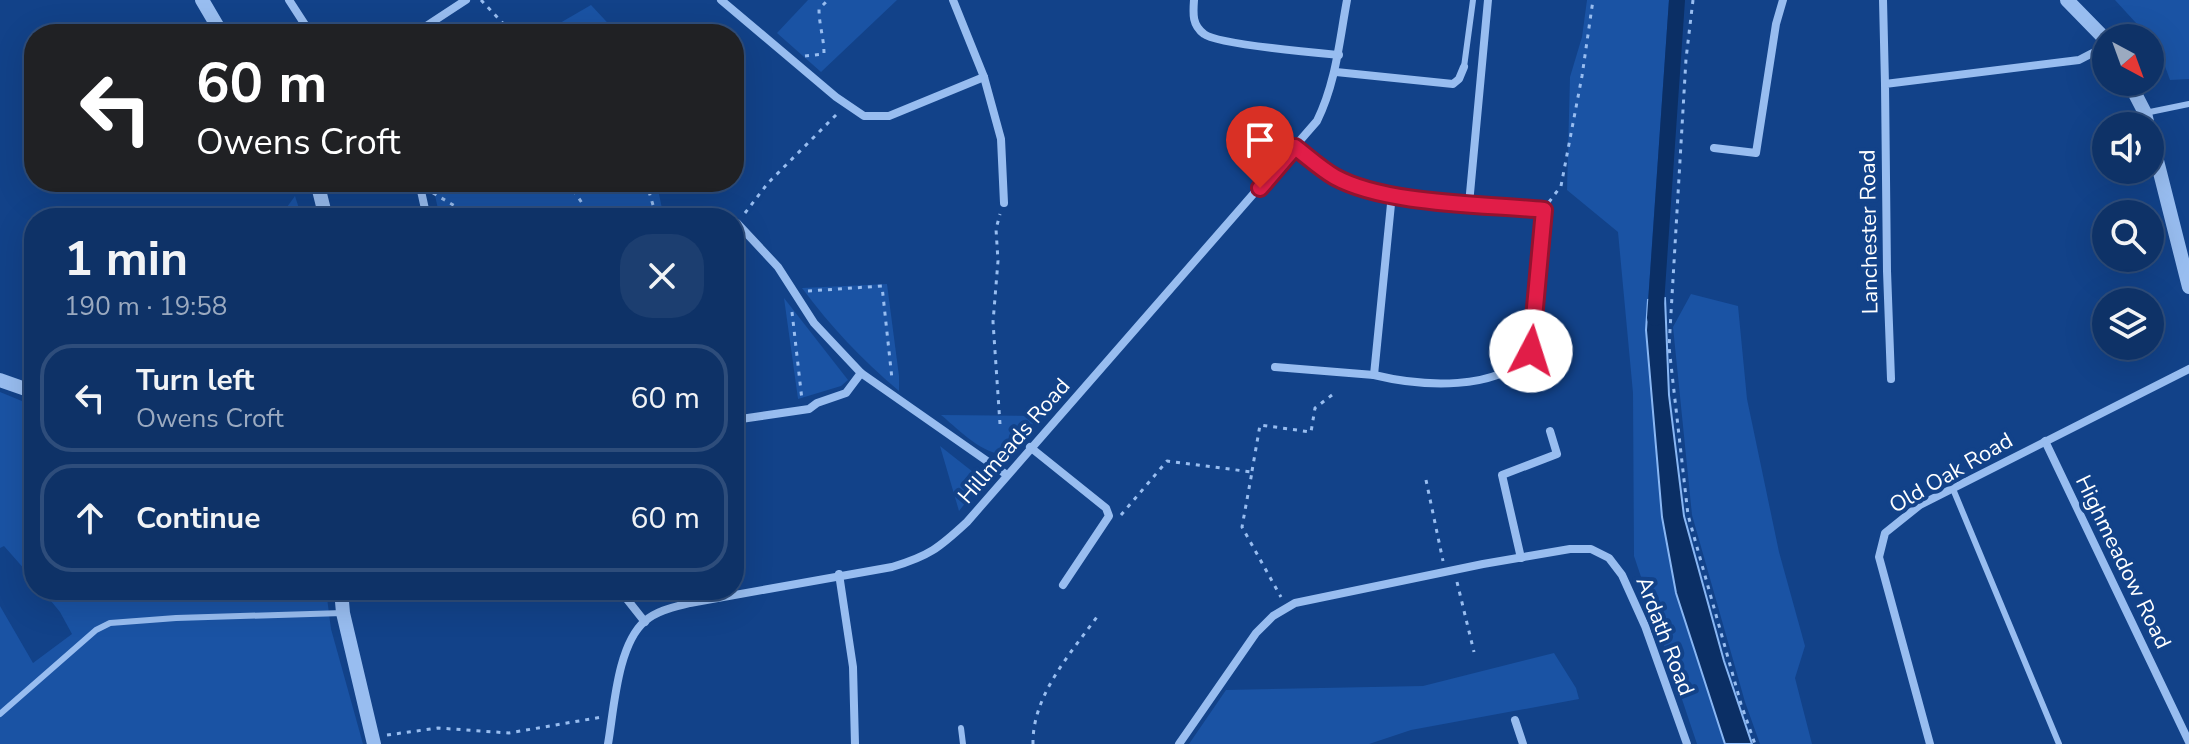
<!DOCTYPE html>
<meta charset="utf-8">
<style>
body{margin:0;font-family:"Nunito Sans",sans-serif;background:#1c3e70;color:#f1f3f6;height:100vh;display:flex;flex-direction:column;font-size:30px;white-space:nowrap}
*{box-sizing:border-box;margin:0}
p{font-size:26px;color:#9baac0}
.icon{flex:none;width:44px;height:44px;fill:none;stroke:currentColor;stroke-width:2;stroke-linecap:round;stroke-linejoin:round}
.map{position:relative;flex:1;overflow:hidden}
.panel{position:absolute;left:24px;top:208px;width:720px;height:392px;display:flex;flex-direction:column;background:#0e3267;border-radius:32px;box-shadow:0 8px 32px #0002,0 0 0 2px #2e4d7b}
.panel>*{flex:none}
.guide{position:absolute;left:24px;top:24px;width:720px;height:168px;border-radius:32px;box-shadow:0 8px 32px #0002,0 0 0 2px #2e4d7b;background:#202124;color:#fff;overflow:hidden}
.needle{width:52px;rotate:139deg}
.tools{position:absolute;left:2092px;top:24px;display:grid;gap:16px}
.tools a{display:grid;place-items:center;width:72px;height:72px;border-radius:50%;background:#0e3267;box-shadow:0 8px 32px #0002,0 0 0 2px #2e4d7b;font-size:40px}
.pin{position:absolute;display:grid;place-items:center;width:68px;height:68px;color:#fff;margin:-82px -34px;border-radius:50% 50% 50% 0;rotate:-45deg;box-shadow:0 0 8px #0007}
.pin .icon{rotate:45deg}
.me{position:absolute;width:88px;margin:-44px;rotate:5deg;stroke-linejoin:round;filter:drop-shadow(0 0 6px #0008)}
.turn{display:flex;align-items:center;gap:28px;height:168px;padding:0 40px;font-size:36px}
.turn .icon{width:104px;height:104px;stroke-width:2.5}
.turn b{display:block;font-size:56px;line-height:68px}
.round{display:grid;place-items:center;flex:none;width:84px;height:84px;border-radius:32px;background:#1c3e70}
.overview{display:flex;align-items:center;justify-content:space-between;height:136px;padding:0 40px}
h1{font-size:48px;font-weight:700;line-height:60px}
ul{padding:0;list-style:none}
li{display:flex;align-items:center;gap:24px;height:108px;margin:0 16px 12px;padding:0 24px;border:4px solid #2e4d7b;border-radius:32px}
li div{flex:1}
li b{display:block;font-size:30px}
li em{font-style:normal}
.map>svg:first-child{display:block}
.green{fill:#1a53a4}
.water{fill:#0b2f65;stroke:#89b7f4;stroke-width:2}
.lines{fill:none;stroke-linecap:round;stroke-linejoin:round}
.canal{stroke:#0b2f65;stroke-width:16}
.path{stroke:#98bdf0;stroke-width:3;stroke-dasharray:4 6;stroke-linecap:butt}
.service{stroke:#98bdf0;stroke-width:6}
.minor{stroke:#98bdf0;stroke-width:8}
.tertiary{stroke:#98bdf0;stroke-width:14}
.route-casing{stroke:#92132f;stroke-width:20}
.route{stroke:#e11d48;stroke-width:14}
.labels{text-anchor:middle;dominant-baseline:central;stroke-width:8;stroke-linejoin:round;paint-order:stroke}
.street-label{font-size:22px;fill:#fff;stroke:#124289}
</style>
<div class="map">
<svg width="2189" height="744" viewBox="0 0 2189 744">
<rect width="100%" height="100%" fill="#124289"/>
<g class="green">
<polygon points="808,0 897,0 821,72 777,33"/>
<polygon points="1587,0 1669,0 1646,330 1662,517 1676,593 1725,744 1697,744 1634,556 1633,393 1618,232 1567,190 1570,77 1582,37"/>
<polygon points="2115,0 2189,0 2189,79 2170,80 2158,47"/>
<polygon points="591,5 618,34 541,34"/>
<polygon points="432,182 672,182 659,194 664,218 440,218"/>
<polygon points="295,196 302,218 279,218"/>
<path d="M887,284l12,92v15c-37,-31 -68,-64 -97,-103z"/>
<polygon points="1691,294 1738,306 1747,399 1779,552 1805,646 1795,678 1812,744 1760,744 1745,702 1692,515 1673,327"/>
<polygon points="784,298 848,380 841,386 798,399"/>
<polygon points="0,392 34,406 34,580 4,546 0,548"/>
<path d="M941,415l98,1c-8,10 -18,28 -28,35 -20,13 -55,-24 -70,-36z"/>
<polygon points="940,446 973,472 974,492 959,511"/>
<polygon points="42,590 326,590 331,629 363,744 0,744 0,606 33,663 72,634 60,612"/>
<polygon points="1554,653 1576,688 1579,699 1411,730 1369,744 1189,744 1226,690 1423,686"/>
</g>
<polygon class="water" points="1665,298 1669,395 1684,516 1724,661 1752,744 1725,744 1676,593 1662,517 1646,330 1648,300"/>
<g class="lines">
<polyline class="canal" points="1655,318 1677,0"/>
<g class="path">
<polyline points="481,0 513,34"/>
<polyline points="1693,0 1686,59 1669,347 1688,515 1741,704 1755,744"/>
<path d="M805,56l19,-2c0,-16 -5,-29 -5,-45l9,-9"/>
<polyline points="568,182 592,218"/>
<polyline points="646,182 657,218"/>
<polyline points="433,193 475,218"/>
<polyline points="1549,202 1561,186 1582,76 1593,0"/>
<polyline points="745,213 768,183 838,113"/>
<polyline points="808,291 882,286 892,379"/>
<polyline points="792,312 802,400"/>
<polyline points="1000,424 993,322 998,261 996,229 1000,214"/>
<polyline points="1252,471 1260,425 1311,432 1315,408 1332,395"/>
<polyline points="1426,480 1443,561"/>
<polyline points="1121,515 1167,461 1252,472 1242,527 1281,597"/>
<polyline points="1457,582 1474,652"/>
<polyline points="387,735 438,728 509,733 602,717"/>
<path d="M1033,744c-1,-49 39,-92 66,-130"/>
</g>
<g class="service">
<polyline points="1464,67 1473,0"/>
<polyline points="2145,113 2189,104"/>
<polyline points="1953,489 2059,744"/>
<polyline points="0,714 96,630 110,623 176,618 343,613"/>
<polyline points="961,728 963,744"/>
</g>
<g class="minor">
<polyline points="289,0 311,34"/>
<polyline points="721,0 836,97 864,116 889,116 984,77"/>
<polyline points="953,0 984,77 1001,139 1004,203"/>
<path d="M1194,0c-1,14 -2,25 10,34 12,10 113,19 135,21"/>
<polyline points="1883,0 1885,84"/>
<polyline points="414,34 466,0"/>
<polyline points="1336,72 1453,84 1459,79 1464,67"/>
<path d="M1295,147c18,14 36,29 57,37 55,22 133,20 192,26l-13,141c-31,42 -112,35 -157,24l18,-181"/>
<polyline points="1714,148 1756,153 1776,24 1783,0"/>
<polyline points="419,182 427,218"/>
<polyline points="1469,204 1488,0"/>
<polyline points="737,223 778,267 814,323 861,373 1007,475"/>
<polyline points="1275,367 1374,375"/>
<polyline points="1891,379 1887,271 1885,84 2079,60 2106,46"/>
<polyline points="734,420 809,409 817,403 846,393 861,373"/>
<polyline points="2045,441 2189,742"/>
<polyline points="1030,447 1106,508 1109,516 1063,585"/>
<polyline points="1521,558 1502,475 1557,454 1550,431"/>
<polyline points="839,574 853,667 855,744"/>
<polyline points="622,593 645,622"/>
<polyline points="1515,720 1523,744"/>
<path d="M608,744c6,-34 9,-99 37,-123 13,-11 30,-14 45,-18l202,-36c37,-11 47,-19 75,-45l350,-401c19,-39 22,-78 30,-121"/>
<polyline points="1179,744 1256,633 1273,616 1295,603 1483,564 1570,549 1591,549 1609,558 1622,575 1645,626 1687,744"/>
<polyline points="1930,744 1879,557 1885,533 1920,505 2189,369"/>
</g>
<g class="tertiary">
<polyline points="202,0 222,34"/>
<polyline points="2067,0 2106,40"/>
<polyline points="2129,82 2145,113 2148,126"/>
<polyline points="2150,133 2189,287"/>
<polyline points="317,182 326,218"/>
<polyline points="0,380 34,392"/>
<polyline points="341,590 343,613 374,744"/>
</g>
</g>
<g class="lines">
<defs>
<path id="route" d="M1260,188l35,-41c13,10 26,22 40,30 51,28 150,27 209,33l-13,141"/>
</defs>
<use href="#route" class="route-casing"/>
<use href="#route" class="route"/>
</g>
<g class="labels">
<g class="street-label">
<text transform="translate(1869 232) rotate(-91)">Lanchester Road</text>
<text transform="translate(1014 441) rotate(-49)">Hillmeads Road</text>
<text transform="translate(1951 473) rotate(-30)">Old Oak Road</text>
<text transform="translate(2123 562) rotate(64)">Highmeadow Road</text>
<text transform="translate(1665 636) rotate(69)">Ardath Road</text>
</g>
</g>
</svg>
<div class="tools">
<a><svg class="needle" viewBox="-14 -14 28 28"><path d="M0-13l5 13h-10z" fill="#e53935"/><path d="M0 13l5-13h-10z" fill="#9baac0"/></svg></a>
<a><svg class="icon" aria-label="sound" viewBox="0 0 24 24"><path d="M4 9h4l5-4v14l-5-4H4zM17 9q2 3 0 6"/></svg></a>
<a><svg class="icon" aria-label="search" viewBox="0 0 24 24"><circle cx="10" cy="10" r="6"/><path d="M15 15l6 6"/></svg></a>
<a><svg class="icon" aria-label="layers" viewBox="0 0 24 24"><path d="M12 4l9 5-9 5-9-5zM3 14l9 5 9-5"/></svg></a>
</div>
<div class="pin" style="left:1260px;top:188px;background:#d93025"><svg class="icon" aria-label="arrive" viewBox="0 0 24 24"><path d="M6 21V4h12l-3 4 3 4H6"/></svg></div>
<svg class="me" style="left:1531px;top:351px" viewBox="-20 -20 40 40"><circle r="19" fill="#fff"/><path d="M0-13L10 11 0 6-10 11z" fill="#e11d48"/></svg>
<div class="guide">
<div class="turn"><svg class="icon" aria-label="left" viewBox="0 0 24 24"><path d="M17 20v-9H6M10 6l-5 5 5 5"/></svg><div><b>60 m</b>Owens Croft</div></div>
</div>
<section class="panel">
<div class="overview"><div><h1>1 min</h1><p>190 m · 19:58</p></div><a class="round"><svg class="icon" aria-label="close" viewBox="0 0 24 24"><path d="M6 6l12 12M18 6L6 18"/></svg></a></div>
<ul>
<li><svg class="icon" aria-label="left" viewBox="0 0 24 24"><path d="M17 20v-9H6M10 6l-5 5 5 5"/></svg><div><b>Turn left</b><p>Owens Croft</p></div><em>60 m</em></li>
<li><svg class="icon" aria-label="ahead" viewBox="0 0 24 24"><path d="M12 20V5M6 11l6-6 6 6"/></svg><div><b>Continue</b></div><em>60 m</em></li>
</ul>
</section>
</div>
